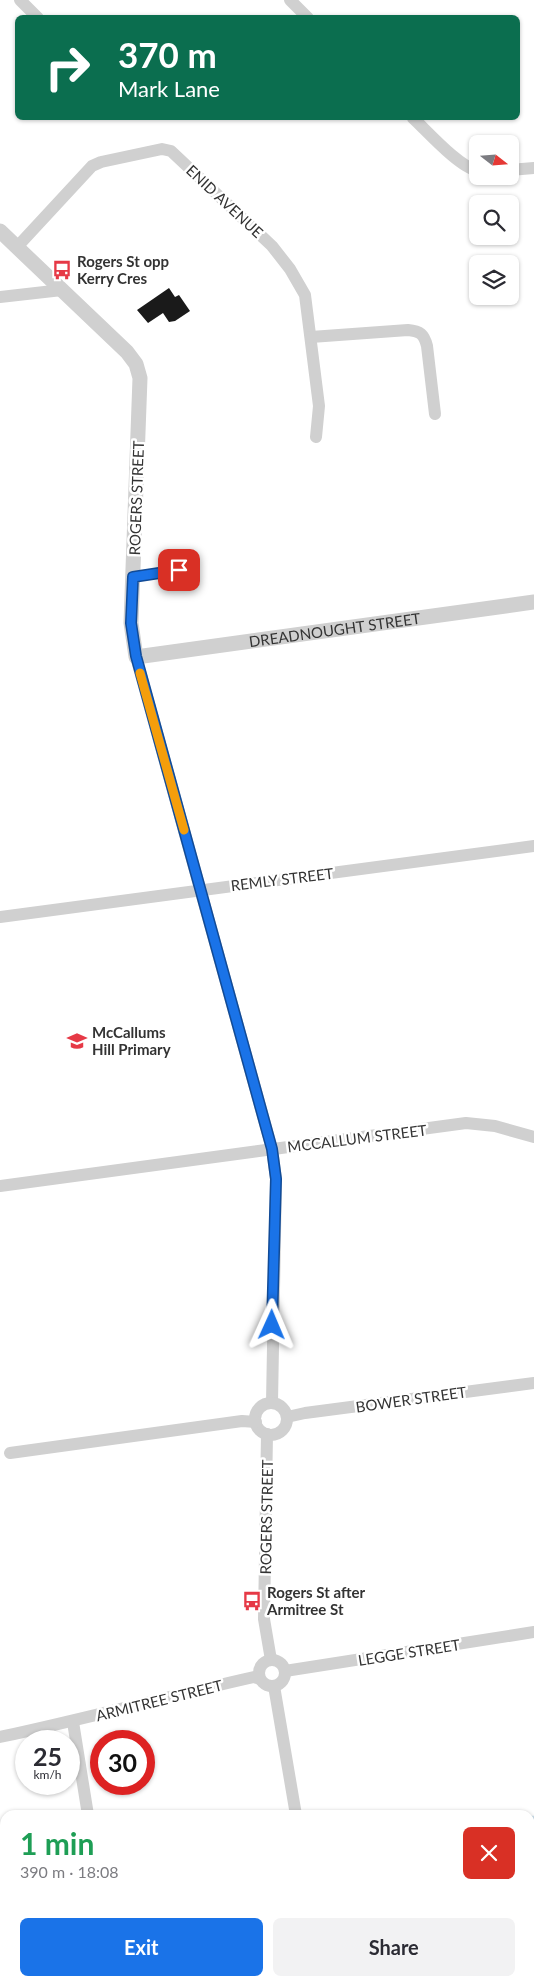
<!DOCTYPE html>
<meta charset="utf-8">
<style>
body{margin:0;font-family:Lato,sans-serif;background:#f2f2f3;color:#2b2b33;height:100vh;display:flex;flex-direction:column;font-size:19px;white-space:nowrap}
*{box-sizing:border-box;margin:0}
p{font-size:16px;color:#7c7c81}
.icon{flex:none;width:28px;height:28px;fill:none;stroke:currentColor;stroke-width:2;stroke-linecap:round;stroke-linejoin:round}
.map{position:relative;flex:1;overflow:hidden}
.panel{position:absolute;left:0px;top:1810px;width:535px;height:176px;display:flex;flex-direction:column;background:#fff;border-radius:15px 15px 0 0;box-shadow:0 1px 4px #0004}
.panel>*{flex:none}
.top-card{position:absolute;left:15px;top:15px;width:505px;height:105px;border-radius:8px;box-shadow:0 1px 4px #0004;background:#0b6e4f;color:#fff;overflow:hidden}
.needle{width:32px;rotate:107deg}
.tools{position:absolute;left:469px;top:135px;display:grid;gap:10px}
.tools a{display:grid;place-items:center;width:50px;height:50px;border-radius:8px;background:#fff;box-shadow:0 1px 4px #0004;font-size:25px}
.speed{position:absolute;left:15px;top:1730px;display:flex;gap:10px;font-size:25px;font-weight:700;text-align:center}
.speed>*{display:grid;place-content:center;width:65px;height:65px;border-radius:50%;background:#fff;box-shadow:0 1px 4px #0004;line-height:1}
.speed small{font-size:12px;font-weight:400}
.speed .limit{border:8px solid #d22;background:#fff;color:#111}
.pin{position:absolute;display:grid;place-items:center;width:42px;height:42px;color:#fff;margin:-21px;border-radius:10px;box-shadow:0 2px 8px #0006}
.me{position:absolute;width:55px;margin:-28px;rotate:1deg;stroke-linejoin:round;filter:drop-shadow(0 0 4px #0008)}
.turn{display:flex;align-items:center;gap:18px;height:105px;padding:0 20px;font-size:22px}
.turn .icon{width:65px;height:65px;stroke-width:2.5}
.turn b{display:block;font-size:35px;line-height:42px}
.round{display:grid;place-items:center;flex:none;width:52px;height:52px;border-radius:8px;background:#f2f2f3}
.overview{display:flex;align-items:center;justify-content:space-between;height:85px;padding:0 20px}
h1{font-size:30px;font-weight:700;line-height:38px;color:#1e9e55}
.cta{display:flex;gap:10px;margin-top:auto;padding:10px 20px}
.cta a{flex:1;height:58px;border-radius:8px;background:#1a73e8;color:#fff;font-size:20px;font-weight:700;line-height:58px;text-align:center}
.cta a+a{background:#f2f2f3;color:#2b2b33}
.map>svg:first-child{display:block}
.lines{fill:none;stroke-linecap:round;stroke-linejoin:round}
.stream{stroke:#cfe2ee;stroke-width:4.5}
.building{fill:#1a1a1a}
.service{stroke:#d0d0d0;stroke-width:6}
.minor{stroke:#d0d0d0;stroke-width:12}
.tertiary{stroke:#d0d0d0;stroke-width:15}
.route-casing{stroke:#114b97;stroke-width:12}
.route{stroke:#1a73e8;stroke-width:9}
.slow{stroke:#f59e0b;stroke-width:9}
.labels{text-anchor:middle;dominant-baseline:central;stroke-width:5;stroke-linejoin:round;paint-order:stroke}
.street-label{font-size:15px;fill:#333;stroke:#fff}
.poi-label{font-size:15px;font-weight:bold;fill:#333;stroke:#fff;text-anchor:start}
</style>
<div class="map">
<svg width="534" height="1986" viewBox="0 0 534 1986">
<rect width="100%" height="100%" fill="#fff"/>
<g class="lines">
<polyline class="stream" points="530,1818 534,1818"/>
</g>
<polygon class="building" points="169,288 175,297 179,295 190,311 175,321 169,322 163,313 148,323 137,310"/>
<g class="lines">
<polyline class="service" points="133,577 179,570"/>
<g class="minor">
<polyline points="20,0 38,18"/>
<polyline points="290,0 308,18"/>
<path d="M413,118c15,14 46,49 65,53"/>
<polyline points="510,170 534,168"/>
<polyline points="17,247 92,166 101,162 162,149 171,151 272,246 290,269 305,295 319,406 316,437"/>
<polyline points="0,297 62,290"/>
<path d="M311,337l97,-7c12,1 16,4 19,16l8,68"/>
<polyline points="136,657 272,1149 276,1179 272,1403"/>
<polyline points="0,917 534,846"/>
<polyline points="0,1186 466,1123 495,1126 534,1137"/>
<circle cx="271" cy="1419" r="16"/>
<polyline points="287,1417 305,1413 534,1383"/>
<polyline points="267,1434 264,1619 271,1660"/>
<polyline points="10,1453 242,1421 256,1422"/>
<circle cx="272" cy="1673" r="13"/>
<polyline points="285,1671 534,1632"/>
<polyline points="274,1686 296,1815"/>
<polyline points="73,1722 88,1815"/>
<path d="M0,1737c85,-18 169,-41 254,-60l6,2"/>
<polyline points="115,1981 116,1986"/>
<polyline points="324,1981 325,1986"/>
</g>
<path class="tertiary" id="s1" d="M0,231l127,121 9,12 4,14 -9,245 5,34 398,-55"/>
</g>
<g class="lines">
<defs>
<polyline id="route" points="179,570 133,577 131,623 136,656 272,1149 276,1179 272,1325"/>
</defs>
<use href="#route" class="route-casing"/>
<use href="#route" class="route"/>
<polyline class="slow" points="140,673 184,830"/>
</g>
<defs>
<symbol id="bus-bare" viewBox="-9 -9 18 18"><path d="M-5-6H5V4H4V6H2V4H-2V6H-4V4H-5ZM-3.5-4V0h7V-4ZM-3.5 1.2v1.5H-2V1.2ZM2 1.2v1.5H3.5V1.2Z" fill="#e63946" stroke="#fff" stroke-width="2.5" paint-order="stroke"/></symbol>
<symbol id="school-bare" viewBox="-9 -9 18 18"><path d="M0-5L7-2L0 1L-7-2ZM-4 1L0 2.5L4 1V4Q0 6-4 4Z" fill="#e63946" stroke="#fff" stroke-width="2.5" paint-order="stroke"/></symbol>
</defs>
<g fill-rule="evenodd">
<use href="#bus-bare" x="48" y="256" width="28" height="28"/>
<use href="#school-bare" x="63" y="1027" width="28" height="28"/>
<use href="#bus-bare" x="238" y="1587" width="28" height="28"/>
</g>
<g class="labels">
<g class="street-label">
<text transform="translate(225 201) rotate(43)">ENID AVENUE</text>
<text transform="translate(136 498) rotate(-88)">ROGERS STREET</text>
<text stroke="none"><textPath href="#s1" startOffset="685">DREADNOUGHT STREET</textPath></text>
<text transform="translate(282 879) rotate(-7)">REMLY STREET</text>
<text transform="translate(357 1138) rotate(-7)">MCCALLUM STREET</text>
<text transform="translate(411 1399) rotate(-8)">BOWER STREET</text>
<text transform="translate(266 1517) rotate(-89)">ROGERS STREET</text>
<text transform="translate(409 1652) rotate(-9)">LEGGE STREET</text>
<text transform="translate(159 1700) rotate(-14)">ARMITREE STREET</text>
</g>
<g class="poi-label">
<text x="77" y="261">Rogers St opp<tspan x="77" dy="17">Kerry Cres</tspan></text>
<text x="92" y="1032">McCallums<tspan x="92" dy="17">Hill Primary</tspan></text>
<text x="267" y="1592">Rogers St after<tspan x="267" dy="17">Armitree St</tspan></text>
</g>
</g>
</svg>
<div class="tools">
<a><svg class="needle" viewBox="-14 -14 28 28"><path d="M0-13l5 13h-10z" fill="#e53935"/><path d="M0 13l5-13h-10z" fill="#7c7c81"/></svg></a>
<a><svg class="icon" aria-label="search" viewBox="0 0 24 24"><circle cx="10" cy="10" r="6"/><path d="M15 15l6 6"/></svg></a>
<a><svg class="icon" aria-label="layers" viewBox="0 0 24 24"><path d="M12 4l9 5-9 5-9-5zM3 14l9 5 9-5"/></svg></a>
</div>
<div class="speed"><div>25<small>km/h</small></div><div class="limit">30</div></div>
<div class="pin" style="left:179px;top:570px;background:#d93025"><svg class="icon" aria-label="arrive" viewBox="0 0 24 24"><path d="M6 21V4h12l-3 4 3 4H6"/></svg></div>
<svg class="me" style="left:272px;top:1325px" viewBox="-20 -20 40 40"><path d="M0-17L14 15 0 8-14 15z" fill="#1a73e8" stroke="#fff" stroke-width="4"/></svg>
<div class="top-card">
<div class="turn"><svg class="icon" aria-label="right" viewBox="0 0 24 24"><path d="M7 20v-9h11M14 6l5 5-5 5"/></svg><div><b>370 m</b>Mark Lane</div></div>
</div>
<section class="panel">
<div class="overview"><div><h1>1 min</h1><p>390 m · 18:08</p></div><a class="round" style="background:#d93025;color:#fff"><svg class="icon" aria-label="close" viewBox="0 0 24 24"><path d="M6 6l12 12M18 6L6 18"/></svg></a></div>
<div class="cta"><a>Exit</a><a>Share</a></div>
</section>
</div>
